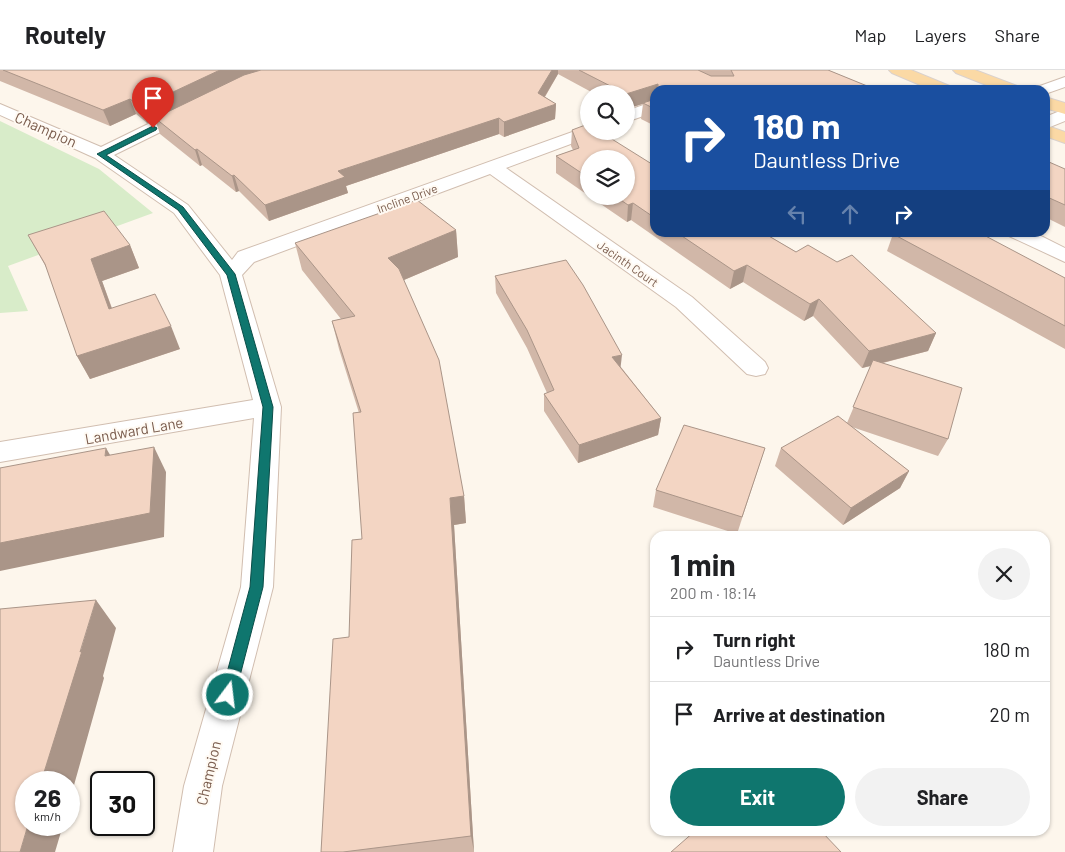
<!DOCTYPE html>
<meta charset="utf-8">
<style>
body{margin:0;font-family:Barlow,sans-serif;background:#f2f2f2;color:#202124;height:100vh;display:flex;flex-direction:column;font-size:19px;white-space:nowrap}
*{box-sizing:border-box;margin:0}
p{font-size:16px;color:#757577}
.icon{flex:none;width:28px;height:28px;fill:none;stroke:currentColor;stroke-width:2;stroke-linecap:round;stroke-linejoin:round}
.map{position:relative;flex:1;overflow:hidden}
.drawer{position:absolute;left:650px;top:461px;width:400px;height:305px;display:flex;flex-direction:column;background:#fff;border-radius:15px;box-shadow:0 1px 4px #0004}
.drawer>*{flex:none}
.hud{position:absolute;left:650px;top:15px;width:400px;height:152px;border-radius:15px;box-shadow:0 1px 4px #0004;background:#1a4fa0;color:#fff;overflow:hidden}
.controls{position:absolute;left:580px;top:15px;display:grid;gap:10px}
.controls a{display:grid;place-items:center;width:55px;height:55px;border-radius:50%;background:#fff;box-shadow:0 1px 4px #0004;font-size:25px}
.speed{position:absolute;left:15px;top:701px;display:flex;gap:10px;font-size:25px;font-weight:700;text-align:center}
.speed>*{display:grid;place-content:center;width:65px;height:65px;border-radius:50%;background:#fff;box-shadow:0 1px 4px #0004;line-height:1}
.speed small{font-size:12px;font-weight:400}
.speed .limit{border:2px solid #111;border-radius:8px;background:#fff;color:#111}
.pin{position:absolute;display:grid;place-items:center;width:42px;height:42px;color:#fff;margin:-51px -21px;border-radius:50% 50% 50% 0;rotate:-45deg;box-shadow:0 0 5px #0007}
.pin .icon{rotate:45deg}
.me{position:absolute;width:55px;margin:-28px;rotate:15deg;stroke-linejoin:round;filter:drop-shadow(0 0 4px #0008)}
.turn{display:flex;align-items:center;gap:18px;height:105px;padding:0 20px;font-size:22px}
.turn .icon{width:65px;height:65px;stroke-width:2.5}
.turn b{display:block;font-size:35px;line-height:42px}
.lanes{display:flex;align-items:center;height:48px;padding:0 20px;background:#0003;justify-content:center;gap:25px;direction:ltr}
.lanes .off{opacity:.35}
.round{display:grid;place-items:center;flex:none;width:52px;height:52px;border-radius:26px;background:#f2f2f2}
.head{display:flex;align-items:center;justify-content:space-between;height:85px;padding:0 20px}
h1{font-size:30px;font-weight:700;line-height:38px}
.action{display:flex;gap:10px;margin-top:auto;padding:10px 20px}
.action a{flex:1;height:58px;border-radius:30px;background:#0f766e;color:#fff;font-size:20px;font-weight:700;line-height:58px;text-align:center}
.action a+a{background:#f2f2f2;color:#202124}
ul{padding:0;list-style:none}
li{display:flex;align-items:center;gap:15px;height:65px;padding:0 20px;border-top:1px solid #e0e0e0}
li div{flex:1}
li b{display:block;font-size:19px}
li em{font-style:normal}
header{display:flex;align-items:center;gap:30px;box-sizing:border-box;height:70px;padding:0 25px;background:#fff;border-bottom:1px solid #e0e0e0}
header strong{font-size:24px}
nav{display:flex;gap:28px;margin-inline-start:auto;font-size:18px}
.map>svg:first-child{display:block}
.green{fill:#d8ecc9}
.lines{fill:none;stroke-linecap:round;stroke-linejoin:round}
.minor-casing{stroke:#d1beb0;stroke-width:2}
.major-casing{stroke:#dad1cd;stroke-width:2}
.minor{fill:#fff;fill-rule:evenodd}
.major{fill:#fbd9a5;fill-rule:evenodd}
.wall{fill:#d1b7a8}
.shaded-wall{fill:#aa9588}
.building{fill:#f3d5c3;stroke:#aa9588}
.route{fill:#0f766e;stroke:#0a4d48}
.labels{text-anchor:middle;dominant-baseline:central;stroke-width:4;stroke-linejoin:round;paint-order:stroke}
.far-street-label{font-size:12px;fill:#7a5c4d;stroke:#fffaf3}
.street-label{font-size:15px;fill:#7a5c4d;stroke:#fffaf3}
</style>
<header>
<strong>Routely</strong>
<nav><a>Map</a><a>Layers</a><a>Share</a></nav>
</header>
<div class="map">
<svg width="1065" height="782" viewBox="0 0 1065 782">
<rect width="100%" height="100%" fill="#fdf6ec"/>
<polygon class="green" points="0,51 99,99 153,143 8,196 28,241 0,243"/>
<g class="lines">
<defs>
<g id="minor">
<polygon points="1065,7 1065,17 1045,24 1045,20 1035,20 1037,17"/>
<polygon points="655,31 655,42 626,52 626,41"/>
<polygon points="0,34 101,77 185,36 197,36 199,40 197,44 114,85 188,135 232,190 238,182 589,56 589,61 597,61 595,65 506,98 692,227 765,292 768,298 765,304 756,306 747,304 676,237 490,104 254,192 242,205 281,337 273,517 222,716 213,782 173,782 184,716 241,517 254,348 0,392 0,372 253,330 220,205 174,143 95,88 0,45"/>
<polygon points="1065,39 1065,51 1045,59 1045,47"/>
<polygon points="1006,162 1033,162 1065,178 1065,192 1009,166"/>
</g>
<g id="major">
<polygon points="889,0 911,0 952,17 954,20 932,20 892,3"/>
<polygon points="953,0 975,0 1020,17 1022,20 999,20 956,3"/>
<polygon points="1045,27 1065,33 1065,44 1045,38"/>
<polygon points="1045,55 1065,62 1065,73 1045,66"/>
</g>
</defs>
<use href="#minor" class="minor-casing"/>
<use href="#major" class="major-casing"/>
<use href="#minor" class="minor"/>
<use href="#major" class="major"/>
</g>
<g class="wall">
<polygon points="0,0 828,0 877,20 655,20 655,56 641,49 643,34 626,39 626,24 595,24 558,4 545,27 556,34 555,49 504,67 499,64 346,116 348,123 269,151 239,121 236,122 202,95 200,96 160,64 155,49 147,53 136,44 110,56 0,11"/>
<polygon points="572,60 655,96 655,162 762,162 936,263 928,281 883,293 948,369 938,386 852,357 909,401 900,418 843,455 775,396 781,378 847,353 871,296 862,298 813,246 804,251 743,212 730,219 631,150 627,152 589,126 626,126 589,89 589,126 556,103 556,86 573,80 571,76"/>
<polygon points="1045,95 1065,99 1065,157 1045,147"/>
<polygon points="456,160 458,187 404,210 464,426 466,453 454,455 474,782 321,782 362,469 359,343 339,279 332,251 341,249 302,200 295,173"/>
<polygon points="893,164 1065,208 1065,279 887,181"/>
<polygon points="28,165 130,175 139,198 102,211 112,238 180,279 90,309 77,286 47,199"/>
<polygon points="495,206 621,297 661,348 658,365 578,393 544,341 544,324 547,323 527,278 496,223"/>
<polygon points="765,378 737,464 653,437 656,420"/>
</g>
<g class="shaded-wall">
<polygon points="220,0 272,0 235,10 147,53 141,37"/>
<polygon points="552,0 558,0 558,4 538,38 538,23"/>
<polygon points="658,14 657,20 655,20 655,30 626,39 626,24"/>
<polygon points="130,29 136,44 110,56 103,40"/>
<polygon points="556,34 555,49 504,67 504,52"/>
<polygon points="499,48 499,64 346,116 348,123 269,151 265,135 338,101"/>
<polygon points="197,79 202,95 200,96 195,80"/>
<polygon points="234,105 239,121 236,122 232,106"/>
<polygon points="633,133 631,150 627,152 628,135"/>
<polygon points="456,160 458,187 392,215 388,188"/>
<polygon points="130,175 139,198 102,211 120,262 109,239 91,189"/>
<polygon points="747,195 743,212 730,219 734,201"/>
<polygon points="819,229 813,246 804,251 810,234"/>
<polygon points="171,256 180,279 90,309 77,286"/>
<polygon points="936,263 928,281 862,298 869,281"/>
<polygon points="622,285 620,302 612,287"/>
<polygon points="661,348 658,365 578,393 579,375"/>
<polygon points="154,377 166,402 164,467 0,501 0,473"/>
<polygon points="106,378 120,402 105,386"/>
<polygon points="909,401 900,418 843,455 851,438"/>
<polygon points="464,426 466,453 454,455 474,782 471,766 450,428"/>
<polygon points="96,530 116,558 103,606 104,608 69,733 69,712 41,712"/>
<polygon points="28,755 63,755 55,782 20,782"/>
</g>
<g class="building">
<polygon points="3,0 220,0 141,37 130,29 103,40"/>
<polygon points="261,0 552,0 538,23 556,34 504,52 499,48 338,101 345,107 265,135 234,105 232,106 197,79 195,80 155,48 244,5"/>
<polygon points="579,0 698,0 711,6 734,6 731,0 828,0 877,20 658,20 658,14 626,24"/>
<polygon points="655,29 655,39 643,33"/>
<polygon points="588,54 589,55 589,61 599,61 655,96 655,148 633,133 628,135 615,126 626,126 626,89 589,89 589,108 556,86 579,78 572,60"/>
<polygon points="1049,92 1065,99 1065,135 1045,126 1045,95"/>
<polygon points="417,130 456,160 388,188 399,199 439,290 464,426 450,428 471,766 343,782 321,782 333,569 349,567 352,470 362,469 353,343 361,342 332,251 355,246 295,173"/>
<polygon points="104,141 130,175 91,189 109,239 155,224 171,256 77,286 45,194 28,165"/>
<polygon points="676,162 762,162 796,182 808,175 837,192 852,185 936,263 869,281 819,229 810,234 747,195 734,201"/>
<polygon points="896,162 978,162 1065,208 1065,256 893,164"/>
<polygon points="566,190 583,215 622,285 612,287 661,348 579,375 544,324 554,320 527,260 495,206"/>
<polygon points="873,290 962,318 948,369 853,337"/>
<polygon points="838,346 909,401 851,438 781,378"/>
<polygon points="684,355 765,378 742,447 656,420"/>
<polygon points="154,377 150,443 0,473 0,398 106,378 105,386"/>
<polygon points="96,530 80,582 82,581 41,712 26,712 26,755 28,755 20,782 0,782 0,539"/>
<polygon points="695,761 821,761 841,782 671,782"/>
</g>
<polygon class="route" points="153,56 157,58 156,60 106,85 183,137 235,204 273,337 263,517 235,625 233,630 228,632 223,630 221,625 250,517 263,337 227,205 178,140 97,84"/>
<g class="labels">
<g class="far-street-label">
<text transform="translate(407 128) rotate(-20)">Incline Drive</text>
<text transform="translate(628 193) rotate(35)">Jacinth Court</text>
</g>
<g class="street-label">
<text transform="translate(46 59) rotate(24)">Champion</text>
<text transform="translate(134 360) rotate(-10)">Landward Lane</text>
<text transform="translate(208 703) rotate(-77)">Champion</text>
</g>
</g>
</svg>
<div class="controls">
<a><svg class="icon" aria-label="search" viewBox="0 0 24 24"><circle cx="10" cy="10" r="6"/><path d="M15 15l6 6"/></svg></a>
<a><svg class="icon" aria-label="layers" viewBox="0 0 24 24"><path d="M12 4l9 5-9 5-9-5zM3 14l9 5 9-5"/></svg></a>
</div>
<div class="speed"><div>26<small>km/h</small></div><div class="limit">30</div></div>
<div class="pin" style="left:153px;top:58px;background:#d93025"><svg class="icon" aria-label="arrive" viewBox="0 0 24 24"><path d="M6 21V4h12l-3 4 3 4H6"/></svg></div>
<svg class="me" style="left:228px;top:625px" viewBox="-20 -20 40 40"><circle r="17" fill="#0f766e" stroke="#fff" stroke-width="3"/><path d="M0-11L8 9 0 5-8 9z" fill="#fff"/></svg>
<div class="hud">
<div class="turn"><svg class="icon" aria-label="right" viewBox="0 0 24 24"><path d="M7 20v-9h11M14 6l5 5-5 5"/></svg><div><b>180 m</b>Dauntless Drive</div></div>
<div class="lanes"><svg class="icon off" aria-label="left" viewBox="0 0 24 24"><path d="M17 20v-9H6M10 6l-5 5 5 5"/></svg><svg class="icon off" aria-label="ahead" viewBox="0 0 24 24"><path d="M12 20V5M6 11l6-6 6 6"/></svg><svg class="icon" aria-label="right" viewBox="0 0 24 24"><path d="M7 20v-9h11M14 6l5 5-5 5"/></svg></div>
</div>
<section class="drawer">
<div class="head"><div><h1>1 min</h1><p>200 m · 18:14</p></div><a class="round"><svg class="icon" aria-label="close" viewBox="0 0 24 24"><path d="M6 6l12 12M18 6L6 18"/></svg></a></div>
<ul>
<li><svg class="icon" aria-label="right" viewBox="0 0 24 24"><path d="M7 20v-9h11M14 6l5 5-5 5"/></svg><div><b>Turn right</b><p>Dauntless Drive</p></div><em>180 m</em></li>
<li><svg class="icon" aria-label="arrive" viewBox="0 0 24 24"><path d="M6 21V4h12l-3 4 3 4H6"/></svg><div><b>Arrive at destination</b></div><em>20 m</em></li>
</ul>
<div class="action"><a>Exit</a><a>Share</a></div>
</section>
</div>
